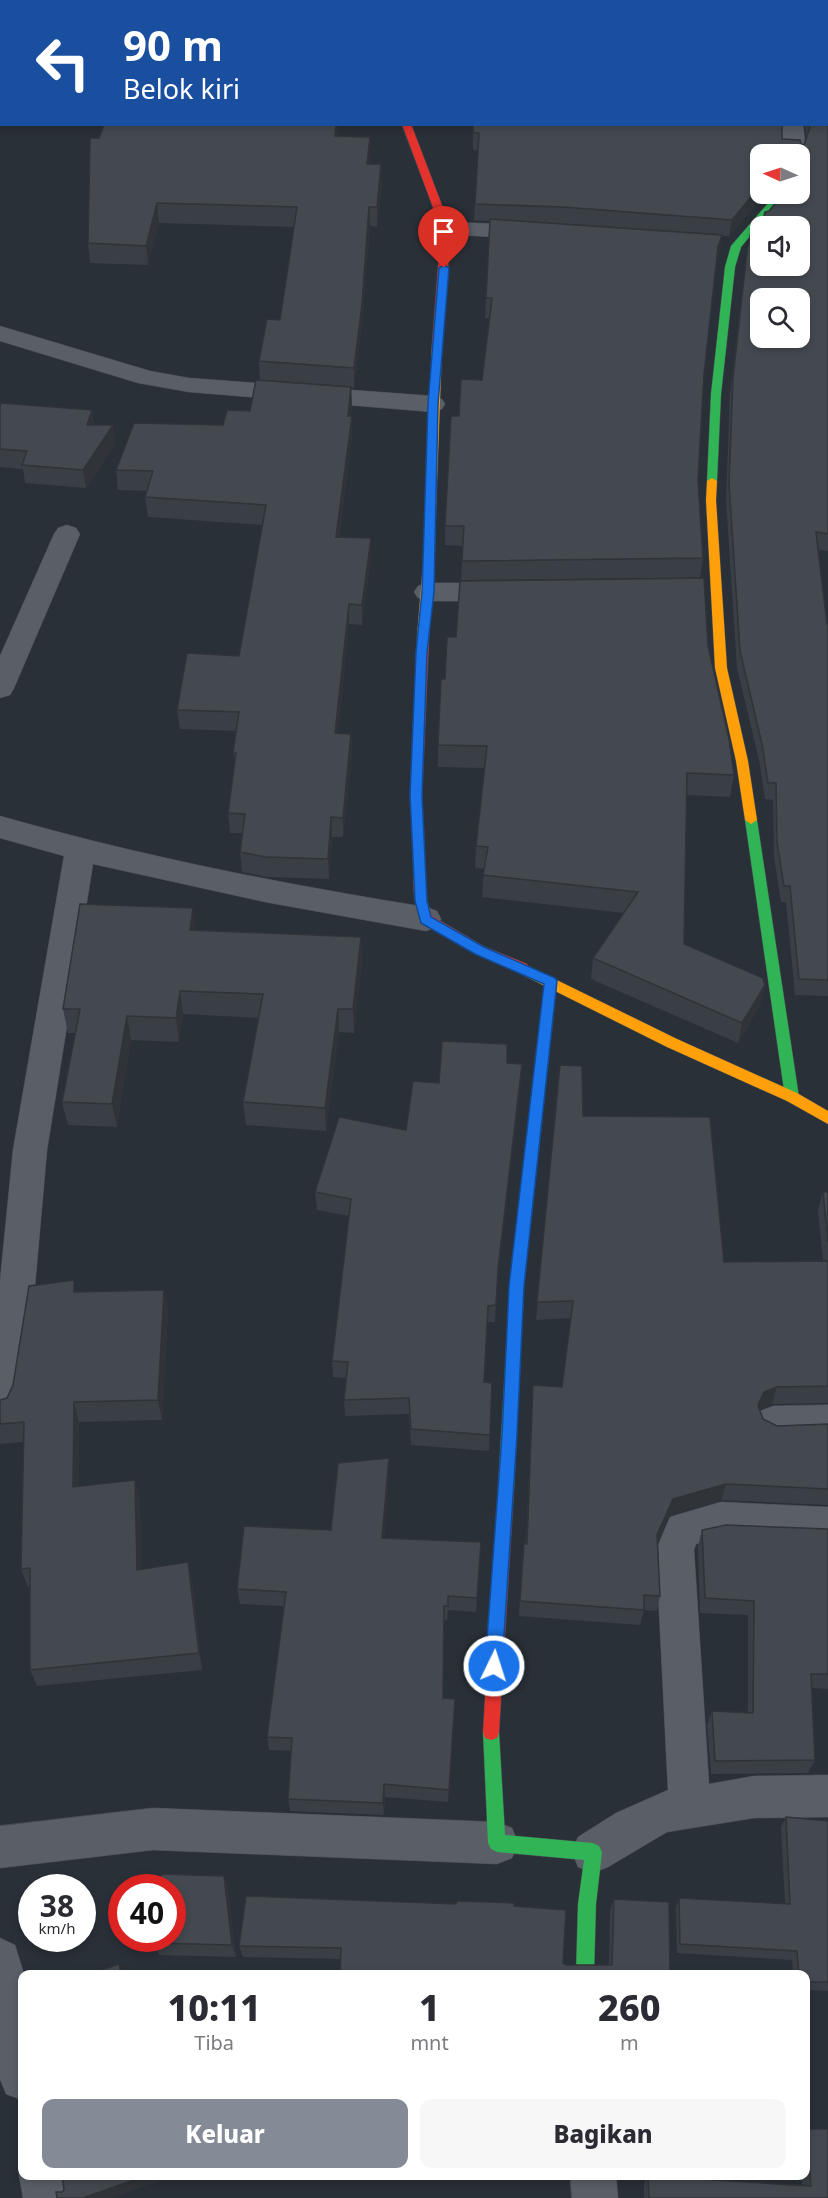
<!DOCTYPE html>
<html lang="id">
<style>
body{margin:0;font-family:"Noto Sans",sans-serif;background:#f7f7f7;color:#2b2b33;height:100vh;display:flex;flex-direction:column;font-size:22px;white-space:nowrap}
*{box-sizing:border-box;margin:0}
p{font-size:20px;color:#7c7c81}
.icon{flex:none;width:33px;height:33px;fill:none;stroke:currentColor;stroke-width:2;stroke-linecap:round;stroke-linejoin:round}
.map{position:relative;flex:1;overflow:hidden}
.drawer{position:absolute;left:18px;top:1970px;width:792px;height:210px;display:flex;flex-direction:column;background:#fff;border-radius:12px;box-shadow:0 3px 9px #0003}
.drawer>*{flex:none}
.banner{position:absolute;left:0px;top:0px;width:828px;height:126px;box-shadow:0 3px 9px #0003;background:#1a4fa0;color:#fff;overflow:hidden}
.needle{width:39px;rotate:273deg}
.buttons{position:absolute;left:750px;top:144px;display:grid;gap:12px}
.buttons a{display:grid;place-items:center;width:60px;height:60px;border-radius:12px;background:#fff;box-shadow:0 3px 9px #0003;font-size:30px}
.speed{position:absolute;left:18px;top:1874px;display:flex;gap:12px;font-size:30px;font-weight:700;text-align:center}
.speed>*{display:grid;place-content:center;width:78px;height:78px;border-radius:50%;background:#fff;box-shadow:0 3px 9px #0003;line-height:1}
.speed small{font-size:15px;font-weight:400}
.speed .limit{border:9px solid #d22;background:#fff;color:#111}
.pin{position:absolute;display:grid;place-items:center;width:51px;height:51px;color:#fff;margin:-62px -26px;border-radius:50% 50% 50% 0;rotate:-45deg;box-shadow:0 0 6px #0007}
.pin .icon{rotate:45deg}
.me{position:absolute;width:66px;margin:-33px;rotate:4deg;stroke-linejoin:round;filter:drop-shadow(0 0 4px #0008)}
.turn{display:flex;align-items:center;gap:21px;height:126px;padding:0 24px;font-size:27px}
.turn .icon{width:78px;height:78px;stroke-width:2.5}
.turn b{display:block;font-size:42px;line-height:51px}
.eta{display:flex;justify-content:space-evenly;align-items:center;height:102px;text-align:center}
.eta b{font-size:36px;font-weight:800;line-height:42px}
.action{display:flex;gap:12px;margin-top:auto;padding:12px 24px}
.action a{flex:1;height:69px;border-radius:12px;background:#848b96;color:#fff;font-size:24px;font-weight:800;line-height:69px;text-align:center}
.action a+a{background:#f7f7f7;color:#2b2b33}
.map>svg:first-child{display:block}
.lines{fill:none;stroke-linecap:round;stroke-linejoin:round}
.street-casing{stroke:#484c53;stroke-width:1}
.fast-casing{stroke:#484c53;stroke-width:1}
.slow-casing{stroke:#484c53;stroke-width:1}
.jam-casing{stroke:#484c53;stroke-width:1}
.street{fill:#5a5e66;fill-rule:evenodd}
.fast{fill:#30b455;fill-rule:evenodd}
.slow{fill:#ff9f0a;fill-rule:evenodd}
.jam{fill:#e5322d;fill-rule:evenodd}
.wall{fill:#3a3f45}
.shaded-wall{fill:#303338}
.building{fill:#444950;stroke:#303338;stroke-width:1.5;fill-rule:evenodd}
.route{fill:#1a73e8;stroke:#114b97;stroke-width:1.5}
</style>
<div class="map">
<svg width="828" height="2198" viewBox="0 0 828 2198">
<rect width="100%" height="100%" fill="#2a3038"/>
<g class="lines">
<defs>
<g id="street">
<polygon points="287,0 307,0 308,2 288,2"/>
<polygon points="781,124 803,124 805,143 800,159 800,154 781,154 783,143"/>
<polygon points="446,222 534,225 542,227 545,232 542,237 534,239 438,234 435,229 438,224"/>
<polygon points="0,326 150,371 189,378 433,396 442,399 445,404 442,409 433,412 189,392 138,383 0,341"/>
<polygon points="67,525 76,528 80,534 14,688 10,695 0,698 0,656 54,534 58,528"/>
<polygon points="428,583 503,583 513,586 517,592 513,598 503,601 428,601 418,598 414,592 418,586"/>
<path d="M0,816c140,40 282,68 426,91l11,4 4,8 -4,8 -11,4 -161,-29 -172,-38 -46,286 -13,147 -16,107 -5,12 -13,4v-139l13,-131 51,-294 -64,-18z"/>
<polygon points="828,1405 828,1439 773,1440 760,1435 755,1423 760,1411 773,1406"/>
<polygon points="721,1502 828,1507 828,1543 721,1538 696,1544 694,1550 709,1784 754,1776 828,1775 828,1817 754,1818 667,1832 608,1867 593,1873 578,1867 572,1852 578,1837 616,1813 668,1790 656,1550 670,1517"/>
<polygon points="153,1808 497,1822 512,1828 518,1843 512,1858 497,1864 153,1850 0,1868 0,1826"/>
<polygon points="0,1938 15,1945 24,1974 22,2100 6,2094 0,2079"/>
<polygon points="22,2167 22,2175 65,2175 69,2198 23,2198 19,2175"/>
<polygon points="570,2175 616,2175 618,2198 572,2198"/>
</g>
<g id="fast">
<polygon points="776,194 785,194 741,247 735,267 721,394 717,481 712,484 707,481 711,394 725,267 731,246"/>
<polygon points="751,816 757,820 799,1097 797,1101 787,1101 785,1097 745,820"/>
<polygon points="551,976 557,981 524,1286 514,1488 511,1493 506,1495 501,1493 498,1488 510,1286 545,981"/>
<polygon points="491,1724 497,1726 499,1732 505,1835 593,1843 599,1846 602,1852 596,1904 594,1974 576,1974 578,1904 584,1860 497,1852 491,1849 488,1843 483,1732 485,1726"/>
</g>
<g id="slow">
<polygon points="437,342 442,345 434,564 429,637 423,641 417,637 423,564 432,345"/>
<polygon points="712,478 717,481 716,500 727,668 748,761 757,820 751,824 745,820 736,761 715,668 706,500 707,481"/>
<polygon points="522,963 677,1039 797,1093 828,1111 828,1124 787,1101 667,1047 517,972 516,968 517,964"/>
</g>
<g id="jam">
<polygon points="402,124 411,124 451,229 442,345 437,348 432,345 441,229"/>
<path d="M423,633l6,4 -7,158 5,106 5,15 53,31 42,17 1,4 -1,4 -5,1 -47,-20 -53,-31c-11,-20 -8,-46 -9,-68 -4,-72 1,-144 4,-217z"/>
<polygon points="506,1481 511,1483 514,1488 499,1732 497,1738 491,1740 485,1738 483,1732 498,1488 501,1483"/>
</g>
</defs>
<use href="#street" class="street-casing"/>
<use href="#fast" class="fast-casing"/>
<use href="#slow" class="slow-casing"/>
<use href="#jam" class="jam-casing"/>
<use href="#street" class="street"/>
<use href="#fast" class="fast"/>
<use href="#slow" class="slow"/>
<use href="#jam" class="jam"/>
</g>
<g class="wall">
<polygon points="828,70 828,551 818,550 827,624 828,625 828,996 795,995 786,902 781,902 774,858 773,800 765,799 759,760 737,668 726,500 730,394 747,251 769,211 800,194 800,154 760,154 760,194 765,194 729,236 722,236 719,254 716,265 704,374 698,480 703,558 700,578 461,580 463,546 445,545 445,526 459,416 482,380 489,318 485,318 490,221 474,220 478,150 473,150 473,124 782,139 804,145 806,137 805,124 826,124"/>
<polygon points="104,124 339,124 338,136 370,156 369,164 382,183 377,227 370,226 362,324 354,388 351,388 352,408 351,416 352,416 352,436 339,537 371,538 371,558 362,625 349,624 338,733 351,734 352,754 343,837 332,837 329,879 268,877 242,872 240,852 243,833 230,833 228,813 235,765 233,753 236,731 180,729 177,710 239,656 263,525 148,517 145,497 147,491 118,490 116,470 223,425 250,411 260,380 259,361 280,320 294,227 159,223 148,265 90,263 88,243"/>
<polygon points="0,406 92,410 94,425 115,443 86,488 25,483 23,469 0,467"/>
<polygon points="708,646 734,775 730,797 686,795 684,944 765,985 760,1006 738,1043 591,979 593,958 624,913 482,897 484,869 475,868 476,846 485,768 438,767 438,745 445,679"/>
<polygon points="196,930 361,937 362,962 354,1033 339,1032 326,1131 246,1125 243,1102 259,1018 183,1014 179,1042 131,1040 117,1127 68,1125 62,1102 75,1033 68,1033 63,1009"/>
<polygon points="507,1063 522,1064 521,1082 497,1282 495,1322 487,1322 484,1382 492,1383 489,1451 411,1445 409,1414 345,1416 344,1400 346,1378 333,1377 332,1361 349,1216 317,1210 315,1192 406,1130 439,1083"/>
<polygon points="560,1065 583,1116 724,1262 823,1261 818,1210 823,1192 828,1192 828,1403 772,1404 759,1409 763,1419 777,1426 828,1424 828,1505 721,1500 669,1515 658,1541 660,1596 657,1611 644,1610 640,1625 519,1616 522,1559 524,1543 526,1543 532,1402 533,1385 562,1387 571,1318 536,1320"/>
<polygon points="164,1290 168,1311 162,1420 79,1422 79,1486 135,1480 140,1499 141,1569 192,1580 202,1670 37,1686 30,1670 30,1587 28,1587 21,1569 23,1442 0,1444 0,1400 7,1398 77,1292"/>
<polygon points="389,1458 389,1474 384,1538 481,1542 476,1612 448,1610 447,1620 444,1620 443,1698 455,1699 448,1802 385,1797 384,1815 290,1811 288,1799 291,1751 269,1750 267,1737 284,1606 240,1604 237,1589 331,1530"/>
<polygon points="828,1529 828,1689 812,1688 815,1760 808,1773 711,1774 707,1725 712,1711 748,1712 748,1615 700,1613 698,1546 702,1530"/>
<polygon points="786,1817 828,1821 828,1991 806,1990 806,1974 793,1974 792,1960 677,1953 676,1907 679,1898 785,1904 781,1827"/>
<polygon points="224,1876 228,1889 236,1957 159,1955 154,1943"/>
<polygon points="614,1899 670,1974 341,1959 243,1957 239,1946 514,1906 566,1965 609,1965 610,1911"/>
<polygon points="806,2129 828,2198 644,2198 644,2184 648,2176 802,2185 802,2175 806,2175"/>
</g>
<g class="shaded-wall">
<polygon points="232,0 243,0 242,2 232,2"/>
<polygon points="336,124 339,124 336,155 335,136"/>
<polygon points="370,137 370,156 368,183 367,164"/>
<polygon points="381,164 382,183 377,227 377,207"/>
<polygon points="760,186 760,194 765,194 729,236 732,220"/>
<polygon points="157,203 159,223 148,265 146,246"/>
<polygon points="369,207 370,226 362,324 354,388 354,368"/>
<polygon points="722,235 719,254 716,267 718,247"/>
<polygon points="351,387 352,408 348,436 348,416"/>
<polygon points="92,410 94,428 87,425"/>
<polygon points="352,416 352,436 336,557 336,537"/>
<polygon points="113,425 115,443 86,488 83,470"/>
<polygon points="371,538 371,558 362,625 362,605"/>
<polygon points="349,604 349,624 336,753 335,733"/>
<polygon points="351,734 352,754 343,837 343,818"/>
<polygon points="331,817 332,837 329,879 328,859"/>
<polygon points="193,908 196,933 190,930"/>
<polygon points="361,937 362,962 354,1033 353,1009"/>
<polygon points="765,985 760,1006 738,1043 742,1023"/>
<polygon points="180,991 183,1014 179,1042 176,1018"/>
<polygon points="338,1009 339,1032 326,1131 325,1108"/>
<polygon points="127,1016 131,1040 117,1127 112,1104"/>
<polygon points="522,1064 521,1082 497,1286 498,1269"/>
<polygon points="164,1290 168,1311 162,1420 158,1400"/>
<polygon points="777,1387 772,1404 759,1409 758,1405 764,1392"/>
<polygon points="74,1402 79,1422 79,1506 73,1487"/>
<polygon points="389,1458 389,1474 383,1553 382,1538"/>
<polygon points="135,1480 140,1499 142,1588 137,1570"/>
<polygon points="726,1484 721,1500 669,1515 654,1550 657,1535 673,1499"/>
<polygon points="188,1562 192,1580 202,1670 199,1653"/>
<polygon points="384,1784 385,1797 384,1815 383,1803"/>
<polygon points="224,1876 228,1889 236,1957 232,1945"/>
<polygon points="148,2175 168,2175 169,2178 112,2198 83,2198"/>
</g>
<g class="building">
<polygon points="158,0 232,0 232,2 157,2"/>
<rect x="440" y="0" width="71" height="2"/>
<path d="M826,70h2v464l-12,-2 11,92 1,1v355l-29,-1 -9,-93h-6l-7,-44 -1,-59h-8l-6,-39 -22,-93 -11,-168 4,-105 14,-127 4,-19 13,-16 1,-4 4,-1 14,-17h17v-40h-40v32l-28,34 -169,-13 -88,-3 4,-71h-6v-9h309v15l18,1 1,4 3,1 6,-18 -1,-3h17zM760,226h40v40h-40zM760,298h40v40h-40z"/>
<polygon points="104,124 336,124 335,136 370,137 367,164 381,164 377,207 369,207 362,304 354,368 259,361 267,319 280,320 297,207 157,203 146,246 88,243 90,138 99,138"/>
<polygon points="490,219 722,235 718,247 704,374 698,480 703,558 462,561 464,526 445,526 451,416 459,416 461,379 482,380 492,298 486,298"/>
<polygon points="256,380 351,387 348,416 352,416 336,537 371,538 362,605 349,604 335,733 351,734 343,818 331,817 328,859 266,857 240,852 245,814 228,813 236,753 233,753 239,712 177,710 187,653 239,656 266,505 145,497 153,471 116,470 134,423 223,425 227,410 250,411"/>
<polygon points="1,403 92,410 87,425 113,425 83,470 22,465 27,451 0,449 0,406"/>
<polygon points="704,578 708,646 729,739 734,775 687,773 684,944 763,978 765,985 742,1023 593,958 638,892 483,875 488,847 476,846 487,746 438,745 441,679 445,679 447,637 456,637 460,581"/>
<polygon points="80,904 193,908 190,930 361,937 353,1009 338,1009 325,1108 243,1102 263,994 180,991 176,1018 127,1016 112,1104 62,1102 80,1009 63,1009"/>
<polygon points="442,1041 507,1044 507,1063 522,1064 498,1269 496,1305 488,1306 484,1382 492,1383 490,1435 411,1429 409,1398 344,1400 348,1362 332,1361 351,1199 315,1192 339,1117 406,1130 413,1081 439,1083"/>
<polygon points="560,1065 582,1066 583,1116 710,1117 724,1262 828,1261 828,1386 777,1387 764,1392 758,1405 763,1419 777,1426 828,1424 828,1489 726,1484 673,1499 657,1535 660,1596 644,1595 644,1610 520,1601 524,1543 527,1544 533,1385 562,1387 573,1301 537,1302"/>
<polygon points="823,1192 828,1192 828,1242"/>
<polygon points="74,1280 74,1292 164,1290 158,1400 74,1402 73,1487 135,1480 137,1570 188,1562 199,1653 30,1670 30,1568 21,1569 24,1422 0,1424 0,1400 7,1398 13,1385 29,1286"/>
<polygon points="389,1458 382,1538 481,1542 477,1598 448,1596 448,1606 444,1606 443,1698 455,1699 449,1790 384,1784 383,1803 288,1799 292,1738 267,1737 286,1592 237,1589 244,1526 331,1530 338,1463"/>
<polygon points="726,1525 828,1529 828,1674 811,1674 815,1760 715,1761 712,1711 753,1713 754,1601 705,1598 702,1530"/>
<polygon points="786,1817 828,1821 828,1982 806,1982 806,1974 799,1974 797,1951 680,1944 679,1898 790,1904"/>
<polygon points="161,1874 224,1876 232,1945 154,1943 154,1938 172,1938 172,1887 160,1887"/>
<polygon points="246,1896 456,1904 457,1901 514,1903 514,1906 566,1910 563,1963 566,1965 612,1965 614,1899 669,1902 670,1974 340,1974 341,1948 239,1946"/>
<polygon points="119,1964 121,1974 90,1974"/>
<polygon points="22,1996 22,2017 19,1998"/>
<polygon points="806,2129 828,2129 828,2198 649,2198 648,2176 811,2186"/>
<polygon points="62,2175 148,2175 83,2198 57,2198 56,2192 62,2192 64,2190"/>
</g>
<polygon class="route" points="444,265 449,268 438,404 434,592 427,652 422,795 427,901 431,917 484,947 555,978 557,981 524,1286 517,1435 502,1666 499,1672 494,1674 488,1672 485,1666 502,1435 509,1286 544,984 475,954 421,923 415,901 410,795 416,652 422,592 428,404 439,268"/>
</svg>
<div class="buttons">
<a><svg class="needle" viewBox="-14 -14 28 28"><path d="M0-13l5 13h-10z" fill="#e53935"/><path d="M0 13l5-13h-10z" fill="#7c7c81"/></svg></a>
<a><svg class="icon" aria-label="sound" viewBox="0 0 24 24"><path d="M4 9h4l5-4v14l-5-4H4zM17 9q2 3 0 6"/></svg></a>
<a><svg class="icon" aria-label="search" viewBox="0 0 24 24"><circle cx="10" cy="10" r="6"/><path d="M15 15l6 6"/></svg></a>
</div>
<div class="speed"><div>38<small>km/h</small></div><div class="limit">40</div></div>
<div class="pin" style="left:444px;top:268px;background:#d93025"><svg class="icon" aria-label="arrive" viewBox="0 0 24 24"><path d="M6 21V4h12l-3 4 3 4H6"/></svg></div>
<svg class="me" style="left:494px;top:1666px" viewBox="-20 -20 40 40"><circle r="17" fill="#1a73e8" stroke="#fff" stroke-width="3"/><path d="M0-11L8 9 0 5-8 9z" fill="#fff"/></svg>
<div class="banner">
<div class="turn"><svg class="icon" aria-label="left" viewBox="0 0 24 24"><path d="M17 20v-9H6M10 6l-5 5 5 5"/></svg><div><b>90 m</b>Belok kiri</div></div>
</div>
<section class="drawer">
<div class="eta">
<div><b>10:11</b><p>Tiba</p></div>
<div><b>1</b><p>mnt</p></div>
<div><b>260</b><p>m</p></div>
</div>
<div class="action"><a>Keluar</a><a>Bagikan</a></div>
</section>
</div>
